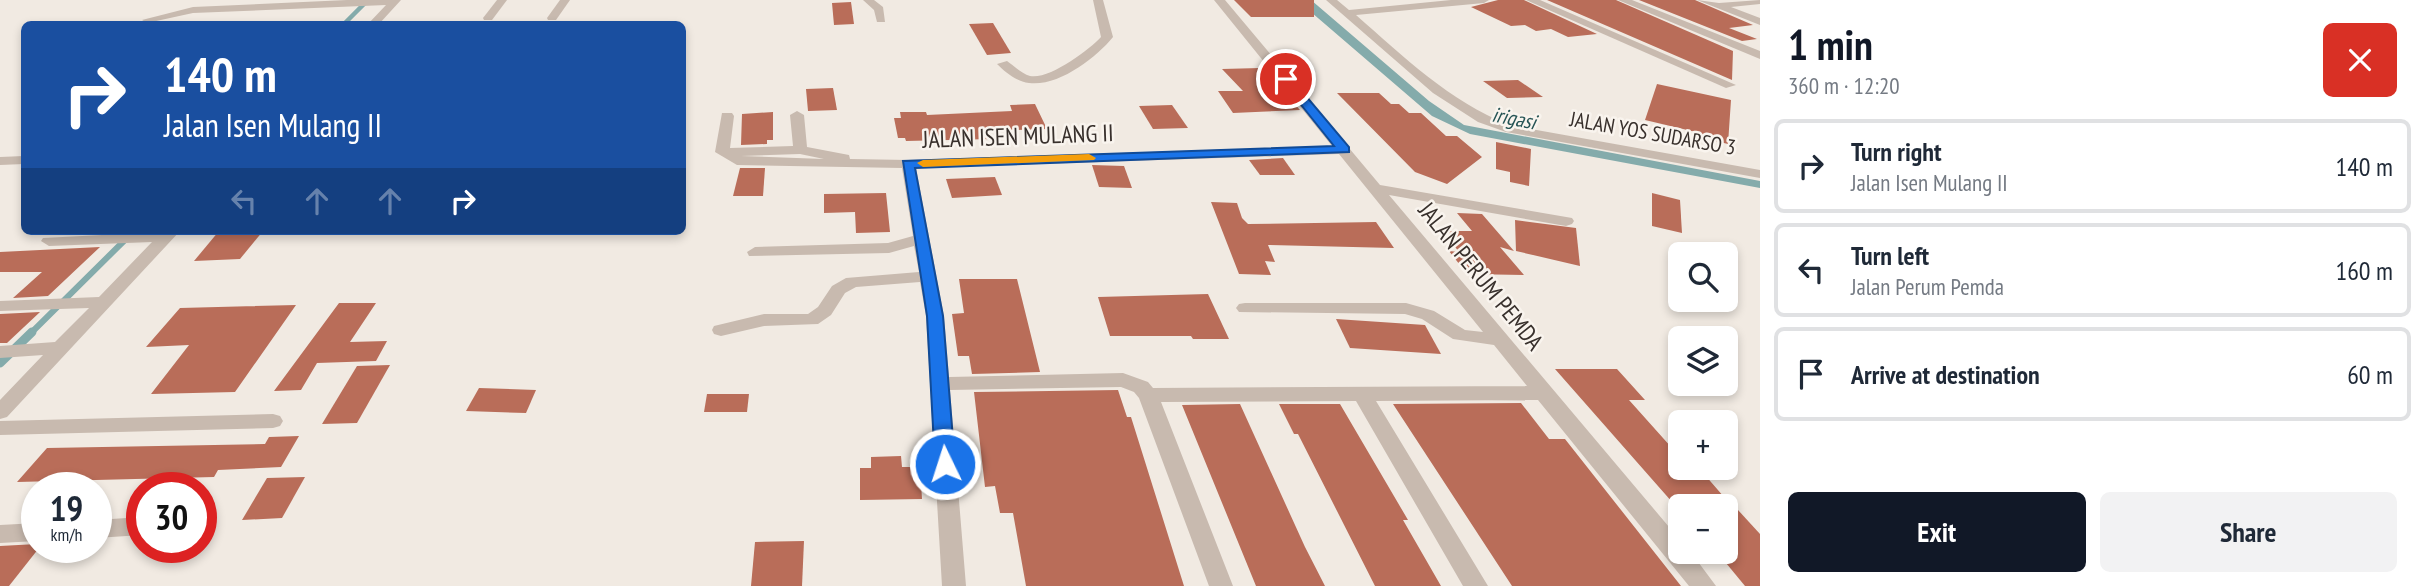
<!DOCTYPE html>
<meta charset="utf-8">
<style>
body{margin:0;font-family:"PT Sans Narrow",sans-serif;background:#f2f2f3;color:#1f2937;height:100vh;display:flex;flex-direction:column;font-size:26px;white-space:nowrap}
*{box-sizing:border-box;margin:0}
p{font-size:23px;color:#747a83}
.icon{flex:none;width:38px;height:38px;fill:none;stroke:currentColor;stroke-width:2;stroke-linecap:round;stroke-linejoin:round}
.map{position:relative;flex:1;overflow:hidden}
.panel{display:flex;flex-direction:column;background:#fff;width:665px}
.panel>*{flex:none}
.hud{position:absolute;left:21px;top:21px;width:665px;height:214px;border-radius:10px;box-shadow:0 4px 10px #0003;background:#1a4fa0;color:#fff;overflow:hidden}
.tools{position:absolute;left:1668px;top:242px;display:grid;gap:14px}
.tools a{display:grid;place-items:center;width:70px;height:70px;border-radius:10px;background:#fff;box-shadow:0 4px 10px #0003;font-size:35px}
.speed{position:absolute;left:21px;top:472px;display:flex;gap:14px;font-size:35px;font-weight:700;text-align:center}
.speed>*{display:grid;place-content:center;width:91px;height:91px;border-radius:50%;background:#fff;box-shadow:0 4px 10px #0003;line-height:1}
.speed small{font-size:18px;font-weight:400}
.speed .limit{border:10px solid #d22;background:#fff;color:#111}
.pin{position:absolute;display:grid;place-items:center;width:60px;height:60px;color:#fff;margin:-30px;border:4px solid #fff;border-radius:50%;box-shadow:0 2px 7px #0007}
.me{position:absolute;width:77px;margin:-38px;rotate:356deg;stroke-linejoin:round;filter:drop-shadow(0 0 5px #0008)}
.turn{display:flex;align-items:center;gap:24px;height:147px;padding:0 28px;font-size:32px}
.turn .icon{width:91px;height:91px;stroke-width:2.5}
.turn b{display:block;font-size:49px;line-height:60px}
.lanes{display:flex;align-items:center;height:66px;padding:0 28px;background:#0003;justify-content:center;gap:35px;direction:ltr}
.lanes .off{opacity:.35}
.round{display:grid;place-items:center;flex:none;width:74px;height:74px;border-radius:10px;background:#f2f2f3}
.summary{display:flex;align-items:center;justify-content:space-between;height:119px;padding:0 28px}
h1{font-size:42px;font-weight:600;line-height:52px;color:#111827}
.button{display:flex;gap:14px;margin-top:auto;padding:14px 28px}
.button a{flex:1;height:80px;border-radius:10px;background:#111827;color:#fff;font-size:28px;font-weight:600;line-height:80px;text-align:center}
.button a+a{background:#f2f2f3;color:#1f2937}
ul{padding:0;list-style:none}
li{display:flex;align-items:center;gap:21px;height:94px;margin:0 14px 10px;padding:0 14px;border:4px solid #e0e1e3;border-radius:10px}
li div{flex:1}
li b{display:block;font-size:26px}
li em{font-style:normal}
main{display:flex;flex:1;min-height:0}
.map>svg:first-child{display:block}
.water{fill:#84abab}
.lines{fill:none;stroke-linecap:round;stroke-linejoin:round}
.stream-far2{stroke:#84abab;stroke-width:4.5}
.stream-far1{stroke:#84abab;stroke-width:6}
.stream{stroke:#84abab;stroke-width:9}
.building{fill:#b96d59}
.minor{fill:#c8baaf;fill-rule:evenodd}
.route{fill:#1a73e8;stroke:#114b97;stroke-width:2}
.slow{fill:#f59e0b}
.labels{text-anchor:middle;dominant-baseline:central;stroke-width:5;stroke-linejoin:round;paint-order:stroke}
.far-water-label{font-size:21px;font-style:italic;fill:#265455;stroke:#f9f4ee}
.far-street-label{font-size:21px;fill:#38302c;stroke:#f9f4ee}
.street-label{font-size:24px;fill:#38302c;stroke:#f9f4ee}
</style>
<main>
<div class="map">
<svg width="1760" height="586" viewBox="0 0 1760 586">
<rect width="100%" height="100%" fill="#f1eae2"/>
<polygon class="water" points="1297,0 1311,0 1429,101 1464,125 1760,181 1760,188 1470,134 1432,116"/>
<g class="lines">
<polyline class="stream-far2" points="344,24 368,0"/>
<polyline class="stream-far1" points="30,334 134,231"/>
<polyline class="stream" points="0,363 32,332"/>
</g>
<g class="building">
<polygon points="1234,0 1314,0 1314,17 1251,17"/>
<polygon points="1498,0 1524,0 1597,34 1568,37 1551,29 1536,31 1525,25 1511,26 1471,7"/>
<polygon points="1547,0 1616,0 1733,51 1732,80"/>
<polygon points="1639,0 1695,0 1753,25 1729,28 1757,39 1742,41"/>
<polygon points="851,2 854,24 834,25 832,3"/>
<polygon points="993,23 1011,53 987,55 969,24"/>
<polygon points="1260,68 1292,101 1300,110 1233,113 1218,91 1243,91 1222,69"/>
<polygon points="1518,80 1543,97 1507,98 1483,81"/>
<polygon points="1657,84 1731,100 1728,144 1699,137 1700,133 1645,120"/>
<polygon points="833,88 837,110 808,111 806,89"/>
<polygon points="1337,93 1379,93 1391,104 1399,104 1409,113 1421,113 1446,136 1457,136 1482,157 1447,184 1415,172"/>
<polygon points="1035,104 1047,129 988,131 992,139 906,141 905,138 898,138 894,118 901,118 900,112 926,112 927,115 1012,111 1010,105"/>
<polygon points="1172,105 1188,128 1153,129 1139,106"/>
<polygon points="773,112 773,140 767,140 767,144 741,145 742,114"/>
<polygon points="1496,142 1531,149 1529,186 1510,182 1510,172 1496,169"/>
<polygon points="1283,158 1295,175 1260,175 1249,160"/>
<polygon points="1092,165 1124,166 1132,188 1099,187"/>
<polygon points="740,168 765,168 763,196 733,196"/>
<polygon points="995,177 1002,195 952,198 946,179"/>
<polygon points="886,193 890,232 856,233 855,212 824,213 824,194"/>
<polygon points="1652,193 1680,200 1682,233 1652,226"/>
<polygon points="1211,202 1237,203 1242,218 1248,224 1376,222 1394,248 1268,245 1275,262 1265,261 1271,275 1239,274"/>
<polygon points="1457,213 1482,214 1514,251 1500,247 1524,275 1467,274 1449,251 1459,252 1443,231 1472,231"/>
<polygon points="1515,220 1576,228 1580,266 1516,251"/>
<polygon points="219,231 263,231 240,259 194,261"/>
<polygon points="100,247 48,296 13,298 42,272 0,272 0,252"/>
<polygon points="959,279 1017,279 1040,372 972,374 969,356 958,356 952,314 964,313"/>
<polygon points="1208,294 1229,339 1193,339 1191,336 1110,336 1098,297"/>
<polygon points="339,303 376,303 350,342 387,341 376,361 317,363 301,390 274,391"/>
<polygon points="296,305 235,392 151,394 189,345 146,347 180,308"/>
<polygon points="40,312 7,343 0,343 0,314"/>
<polygon points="1336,319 1425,325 1441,354 1350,348"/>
<polygon points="390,365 357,423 322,424 357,366"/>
<polygon points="1555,369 1617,369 1645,400 1629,400 1680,457 1680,467 1698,467 1724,497 1680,496 1680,511"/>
<polygon points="479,388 536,390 526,413 466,411"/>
<polygon points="1118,390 1127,417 1131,417 1184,586 1026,586 1013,513 1000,513 995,486 985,487 974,392"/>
<polygon points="707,394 749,394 747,412 704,412"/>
<polygon points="1521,403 1549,439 1565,439 1681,586 1512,586 1393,404"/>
<polygon points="1240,404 1305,547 1325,586 1256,586 1182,405"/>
<polygon points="1279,404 1340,404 1408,520 1403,520 1441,586 1375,586 1298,434 1294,434"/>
<polygon points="299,436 281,467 218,470 214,477 17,482 47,448 265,444 269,437"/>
<polygon points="901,456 902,467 920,467 922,499 860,500 860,468 871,468 871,457"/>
<polygon points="305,477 282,518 242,520 267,478"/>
<polygon points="1726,510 1738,510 1760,534 1760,586 1745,586 1726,563"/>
<polygon points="804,541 802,586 751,586 755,542"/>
<polygon points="37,544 39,548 9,586 0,586 0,546"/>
</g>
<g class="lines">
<g class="minor">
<polygon points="347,0 401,0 379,24 368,24 386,5 193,13 147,23 142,20 193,7"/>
<polygon points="497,0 507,0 492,20 484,20 483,18"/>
<polygon points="560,0 570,0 556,20 548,20 547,18"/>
<polygon points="863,0 874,0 883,7 885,22 877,22 874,10"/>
<path d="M1093,0h10l10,37c-17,21 -55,50 -84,46 -12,-1 -24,-11 -32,-19l10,-3c7,5 15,13 23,15 19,4 59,-26 71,-39z"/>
<path d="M1214,0h11l155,185 192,33 2,3 -2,3 -6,2 -177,-31 291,345v11h10l26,35h-27l-151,-186 -162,1 112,185h-25l-107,-185 -195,1 72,184h-24l-70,-188 -5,-6 -13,-5 -171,3 16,196h-24l-16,-270 -6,-34 -64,5 -11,6 -14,22 -13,9 -54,2 -43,10 -7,-2 -2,-4 2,-4 50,-12h44l10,-7 14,-21 14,-8 73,-6 -5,-26 -25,7 -140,3 -2,-4 8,-5 133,-4 25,-7 -11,-68 -165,-3 -22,-13 7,-39h10l2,3 -4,32 63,-2 -3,-31 7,-4 7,4 3,32 42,8 1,4 58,1 424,-14zM800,154l24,5 -83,-3zM1339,154l144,178 -18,-2 -31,-19 -28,-8h-161l-6,1 -3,4 3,4 166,2 17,5 31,20 41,6 33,41 -374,2 -5,-6 -25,-9 -174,4 -5,-61 -28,-148z"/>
<path d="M1326,0h11l12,10 102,-10h38l-5,3 -128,12c48,42 93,86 153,110l251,45v8l-254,-46 -28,-10 -45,-29z"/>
<polygon points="1526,0 1540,0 1736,85 1726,88"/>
<polygon points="1618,0 1632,0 1760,51 1760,59"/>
<polygon points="1697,0 1719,3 1760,0 1760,4 1731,7 1760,18 1760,25"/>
<polygon points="24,156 24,164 0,165 0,157"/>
<polygon points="180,231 7,417 0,419 0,400 43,355 0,358 0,346 55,342 89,308 0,311 0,301 99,297 152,242 49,246 41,241 43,238"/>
<polygon points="273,414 280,416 283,421 280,426 273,428 0,435 0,421"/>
<polygon points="142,517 142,535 96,538 96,520"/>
<polygon points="37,523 37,541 0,543 0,525"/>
</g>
</g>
<polygon class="route" points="1282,77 1290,77 1349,147 1349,152 915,168 943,316 955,464 945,472 938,469 935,464 927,316 903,161 1334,146 1282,81"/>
<polygon class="slow" points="1089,154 1096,158 1094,160 923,167 917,163 923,160"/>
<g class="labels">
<g class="far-water-label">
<text transform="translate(1514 118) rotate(11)">irigasi</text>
</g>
<g class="far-street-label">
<text transform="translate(1653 133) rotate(10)">JALAN YOS SUDARSO 3</text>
</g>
<g class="street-label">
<text transform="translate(1018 136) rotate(-2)">JALAN ISEN MULANG II</text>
<text transform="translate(1481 276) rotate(51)">JALAN PERUM PEMDA</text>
</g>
</g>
</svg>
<div class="tools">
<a><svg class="icon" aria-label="search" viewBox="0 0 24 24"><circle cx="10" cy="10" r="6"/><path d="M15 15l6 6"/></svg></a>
<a><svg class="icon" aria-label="layers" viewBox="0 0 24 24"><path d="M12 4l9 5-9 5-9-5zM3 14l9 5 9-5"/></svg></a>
<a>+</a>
<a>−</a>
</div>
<div class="speed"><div>19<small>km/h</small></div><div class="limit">30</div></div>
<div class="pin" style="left:1286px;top:79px;background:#d93025"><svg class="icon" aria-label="arrive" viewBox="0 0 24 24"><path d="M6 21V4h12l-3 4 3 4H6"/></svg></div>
<svg class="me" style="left:945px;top:464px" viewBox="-20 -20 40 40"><circle r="17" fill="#1a73e8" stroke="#fff" stroke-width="3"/><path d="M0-11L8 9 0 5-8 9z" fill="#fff"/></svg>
<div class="hud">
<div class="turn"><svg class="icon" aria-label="right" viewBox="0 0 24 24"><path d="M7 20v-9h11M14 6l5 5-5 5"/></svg><div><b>140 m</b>Jalan Isen Mulang II</div></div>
<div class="lanes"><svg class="icon off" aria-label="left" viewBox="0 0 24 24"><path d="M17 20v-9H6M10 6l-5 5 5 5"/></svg><svg class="icon off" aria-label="ahead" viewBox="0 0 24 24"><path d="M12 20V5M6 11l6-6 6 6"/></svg><svg class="icon off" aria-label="ahead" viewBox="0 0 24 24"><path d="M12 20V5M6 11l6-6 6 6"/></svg><svg class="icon" aria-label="right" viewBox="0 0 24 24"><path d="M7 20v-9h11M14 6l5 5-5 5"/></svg></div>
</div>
</div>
<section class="panel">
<div class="summary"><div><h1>1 min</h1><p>360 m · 12:20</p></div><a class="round" style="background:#d93025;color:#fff"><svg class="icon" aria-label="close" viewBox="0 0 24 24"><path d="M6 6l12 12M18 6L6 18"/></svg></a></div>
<ul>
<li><svg class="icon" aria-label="right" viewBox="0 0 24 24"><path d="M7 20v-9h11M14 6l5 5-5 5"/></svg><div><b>Turn right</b><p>Jalan Isen Mulang II</p></div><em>140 m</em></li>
<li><svg class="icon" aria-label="left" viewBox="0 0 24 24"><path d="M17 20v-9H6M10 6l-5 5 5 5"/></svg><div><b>Turn left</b><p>Jalan Perum Pemda</p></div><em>160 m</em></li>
<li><svg class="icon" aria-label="arrive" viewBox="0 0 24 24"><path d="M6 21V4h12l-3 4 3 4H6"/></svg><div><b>Arrive at destination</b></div><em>60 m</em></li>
</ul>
<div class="button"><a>Exit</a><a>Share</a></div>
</section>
</main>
